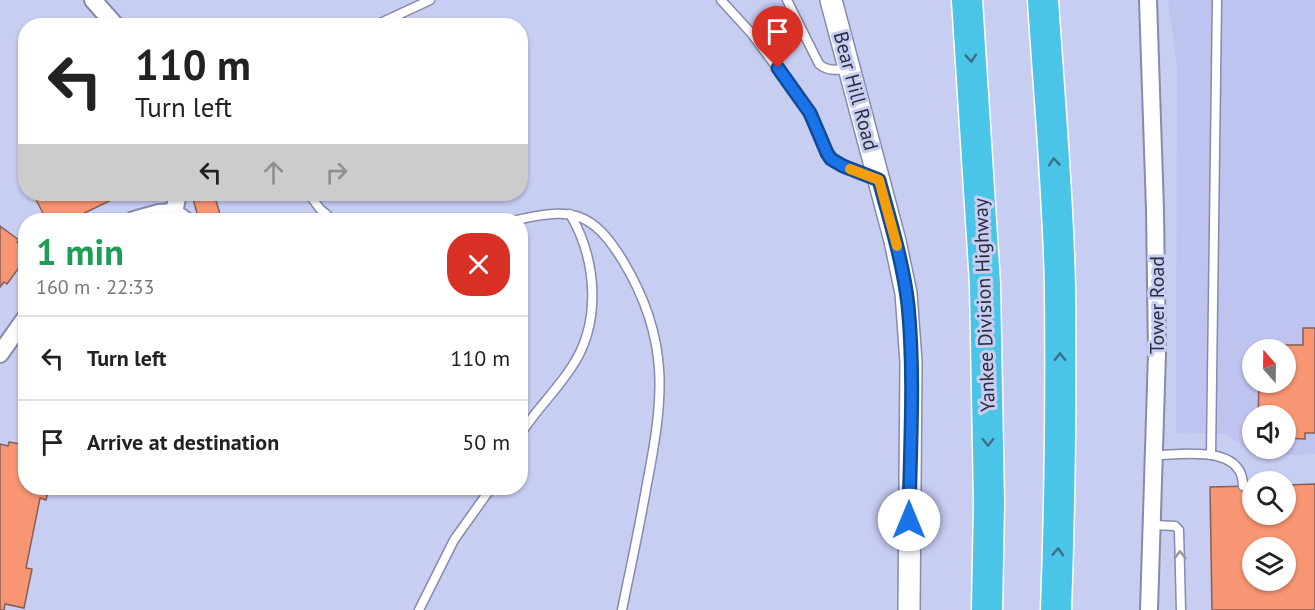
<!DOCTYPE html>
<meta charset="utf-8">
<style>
body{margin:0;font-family:"PT Sans",sans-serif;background:#f6f6f6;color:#222;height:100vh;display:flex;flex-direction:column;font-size:22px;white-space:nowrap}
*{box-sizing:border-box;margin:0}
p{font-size:20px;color:#767676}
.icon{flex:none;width:33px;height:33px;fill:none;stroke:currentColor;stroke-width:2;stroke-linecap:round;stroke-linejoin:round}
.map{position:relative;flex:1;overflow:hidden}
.details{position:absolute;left:18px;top:213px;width:510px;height:282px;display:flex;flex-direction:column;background:#fff;border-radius:24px;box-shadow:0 2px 4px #0004}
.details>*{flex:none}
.hud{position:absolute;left:18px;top:18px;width:510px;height:183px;border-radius:24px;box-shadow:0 2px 4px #0004;background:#fff;color:#222;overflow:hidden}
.needle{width:39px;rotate:340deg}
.controls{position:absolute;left:1242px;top:339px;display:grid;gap:12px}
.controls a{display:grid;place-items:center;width:54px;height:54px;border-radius:50%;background:#fff;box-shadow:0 2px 4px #0004;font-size:30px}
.pin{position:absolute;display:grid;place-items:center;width:51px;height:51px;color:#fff;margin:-62px -26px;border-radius:50% 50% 50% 0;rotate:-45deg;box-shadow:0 0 6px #0007}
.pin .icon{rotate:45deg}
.me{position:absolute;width:66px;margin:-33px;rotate:0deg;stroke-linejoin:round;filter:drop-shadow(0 0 4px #0008)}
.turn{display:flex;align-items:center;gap:21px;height:126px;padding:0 18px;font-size:27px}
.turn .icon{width:78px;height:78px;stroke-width:2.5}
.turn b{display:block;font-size:42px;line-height:51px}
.lanes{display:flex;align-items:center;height:57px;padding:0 18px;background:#0003;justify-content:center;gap:30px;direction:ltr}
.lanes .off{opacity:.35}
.round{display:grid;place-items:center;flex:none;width:63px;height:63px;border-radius:24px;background:#f6f6f6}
.head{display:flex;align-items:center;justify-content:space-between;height:102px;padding:0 18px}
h1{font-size:36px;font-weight:700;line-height:45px;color:#1e9e55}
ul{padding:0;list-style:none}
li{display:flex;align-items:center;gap:18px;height:84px;padding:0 18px;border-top:2px solid #e0e0e0}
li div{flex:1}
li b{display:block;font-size:22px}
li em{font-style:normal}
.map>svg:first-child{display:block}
.built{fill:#bec3ef;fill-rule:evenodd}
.building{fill:#f89572;stroke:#856054;stroke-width:1.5;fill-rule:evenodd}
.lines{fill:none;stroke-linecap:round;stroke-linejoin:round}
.service-casing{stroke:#868aac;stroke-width:11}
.minor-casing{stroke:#868aac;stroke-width:20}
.tertiary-casing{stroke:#868aac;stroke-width:24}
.motorway-casing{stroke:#fff;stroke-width:33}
.service{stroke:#fff;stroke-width:8}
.minor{stroke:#fff;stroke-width:16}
.tertiary{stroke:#fff;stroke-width:21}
.motorway{stroke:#4bc5e7;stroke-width:30}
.oneway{stroke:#3a7189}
.oneway2{stroke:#96969e}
.route-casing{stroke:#114b97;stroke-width:15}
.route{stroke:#1a73e8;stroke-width:10}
.slow{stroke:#f59e0b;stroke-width:10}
.labels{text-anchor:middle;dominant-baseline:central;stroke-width:6;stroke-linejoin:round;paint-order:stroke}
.street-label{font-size:20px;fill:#2c2d3c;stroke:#c8cdf2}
</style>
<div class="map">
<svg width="1315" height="610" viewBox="0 0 1315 610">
<rect width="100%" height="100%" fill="#c8cdf2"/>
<path class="built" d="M1168,0h147v454l-61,2 -28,-22 -50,-1 1,-365zM1252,350h34v32h-34zM1252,416h34v32h-34z"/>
<g class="building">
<polygon points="33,194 124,194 70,220 53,220 50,214 45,217"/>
<polygon points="210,194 214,194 220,214 199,220 193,199"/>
<polygon points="0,226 19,240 17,242 26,248 26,258 7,284 4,282 0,287"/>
<polygon points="1303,328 1315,328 1315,433 1305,433 1305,439 1286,438 1286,416 1258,416 1259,382 1286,382 1286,350 1260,350 1260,348 1281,348 1281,345 1303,345"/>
<polygon points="9,442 26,445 26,488 49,488 46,500 40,498 26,568 32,569 24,608 5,604 4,610 0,610 0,444 8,446"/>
<path d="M1315,484v126h-103l-2,-123 42,-1v28h34v-29zM1252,548h34v32h-34z"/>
</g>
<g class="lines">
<defs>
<g id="service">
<polyline points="721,0 752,34 803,103 831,159 843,166 875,178"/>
<path d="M787,0l32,64c9,8 20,6 31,4"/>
<polyline points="374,26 430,0"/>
<polyline points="309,194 320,209 333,220"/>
<path d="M517,220c56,-13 76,-8 106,41 49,81 40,140 23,228 -7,41 -16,81 -24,121"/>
<path d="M520,435c15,-24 36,-44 51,-67 31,-45 26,-108 -1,-154"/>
<path d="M1155,455c28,0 88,-11 88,31"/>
<polyline points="1211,455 1217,0"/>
<polyline points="1152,525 1175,526 1179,530 1181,610"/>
<polyline points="419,610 454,540 491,488"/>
</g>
<g id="minor">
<polyline points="93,0 116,26"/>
<polyline points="1148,0 1155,210 1157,353 1149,610"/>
<polyline points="178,194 174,212 185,220"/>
<polyline points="134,220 159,213 174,212"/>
<polyline points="0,354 26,317"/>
</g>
<polyline id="tertiary" points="831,0 895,241 906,293 911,362 909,610"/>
<g id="motorway">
<polyline points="967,0 985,284 989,503 987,610"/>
<path d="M1043,0c6,95 15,191 17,287 1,108 0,215 -4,323"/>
</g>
</defs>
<use href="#service" class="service-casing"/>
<use href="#minor" class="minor-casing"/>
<use href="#tertiary" class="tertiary-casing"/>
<use href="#motorway" class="motorway-casing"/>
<use href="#service" class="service"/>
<use href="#minor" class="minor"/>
<use href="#tertiary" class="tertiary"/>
<use href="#motorway" class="motorway"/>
</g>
<defs><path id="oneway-chevron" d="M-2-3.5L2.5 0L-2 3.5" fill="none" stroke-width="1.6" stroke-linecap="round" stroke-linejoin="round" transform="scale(1.5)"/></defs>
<g class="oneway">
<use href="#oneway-chevron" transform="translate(971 58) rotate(86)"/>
<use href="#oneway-chevron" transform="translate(1054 162) rotate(-94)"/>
<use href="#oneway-chevron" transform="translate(1060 357) rotate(-91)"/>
<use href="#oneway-chevron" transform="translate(988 442) rotate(89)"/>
<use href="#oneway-chevron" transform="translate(1058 552) rotate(-88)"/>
</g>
<use class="oneway2" href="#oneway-chevron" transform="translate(1180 555) rotate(-91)"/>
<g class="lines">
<defs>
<path id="route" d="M778,68l32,45 17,40 4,6 12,7 36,14c11,41 24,82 29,125 7,71 2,144 1,215"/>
</defs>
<use href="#route" class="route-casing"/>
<use href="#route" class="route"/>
<polyline class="slow" points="850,169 879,180 897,246"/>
</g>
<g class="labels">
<g class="street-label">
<text transform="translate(856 91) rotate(75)">Bear Hill Road</text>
<text transform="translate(984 305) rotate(-92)">Yankee Division Highway</text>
<text transform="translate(1157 305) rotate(-90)">Tower Road</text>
</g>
</g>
</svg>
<div class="controls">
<a><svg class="needle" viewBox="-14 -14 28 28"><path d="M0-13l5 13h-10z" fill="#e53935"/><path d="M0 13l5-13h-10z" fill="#767676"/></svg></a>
<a><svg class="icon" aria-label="sound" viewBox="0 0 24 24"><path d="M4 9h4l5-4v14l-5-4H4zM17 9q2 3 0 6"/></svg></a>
<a><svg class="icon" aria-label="search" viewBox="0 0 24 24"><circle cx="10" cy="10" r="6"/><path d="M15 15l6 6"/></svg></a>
<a><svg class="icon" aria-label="layers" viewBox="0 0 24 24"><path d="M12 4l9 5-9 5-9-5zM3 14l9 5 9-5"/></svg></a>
</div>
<div class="pin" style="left:778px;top:68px;background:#d93025"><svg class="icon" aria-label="arrive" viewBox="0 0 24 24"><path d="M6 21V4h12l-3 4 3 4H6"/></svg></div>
<svg class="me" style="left:909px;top:520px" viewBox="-20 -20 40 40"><circle r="19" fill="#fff"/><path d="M0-13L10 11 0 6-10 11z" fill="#1a73e8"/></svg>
<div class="hud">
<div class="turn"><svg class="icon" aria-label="left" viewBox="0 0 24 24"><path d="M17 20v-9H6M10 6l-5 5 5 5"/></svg><div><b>110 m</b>Turn left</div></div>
<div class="lanes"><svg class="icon" aria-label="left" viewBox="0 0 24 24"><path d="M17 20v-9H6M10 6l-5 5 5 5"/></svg><svg class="icon off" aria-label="ahead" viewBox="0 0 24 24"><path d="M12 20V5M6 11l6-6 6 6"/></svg><svg class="icon off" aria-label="right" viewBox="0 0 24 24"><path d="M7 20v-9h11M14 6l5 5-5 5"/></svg></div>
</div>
<section class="details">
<div class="head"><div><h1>1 min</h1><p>160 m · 22:33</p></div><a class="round" style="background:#d93025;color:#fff"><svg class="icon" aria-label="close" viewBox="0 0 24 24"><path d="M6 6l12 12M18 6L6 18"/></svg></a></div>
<ul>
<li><svg class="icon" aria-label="left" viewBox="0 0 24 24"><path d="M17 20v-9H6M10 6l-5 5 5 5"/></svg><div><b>Turn left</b></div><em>110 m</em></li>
<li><svg class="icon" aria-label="arrive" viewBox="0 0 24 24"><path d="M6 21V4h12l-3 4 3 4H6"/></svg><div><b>Arrive at destination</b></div><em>50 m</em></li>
</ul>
</section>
</div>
